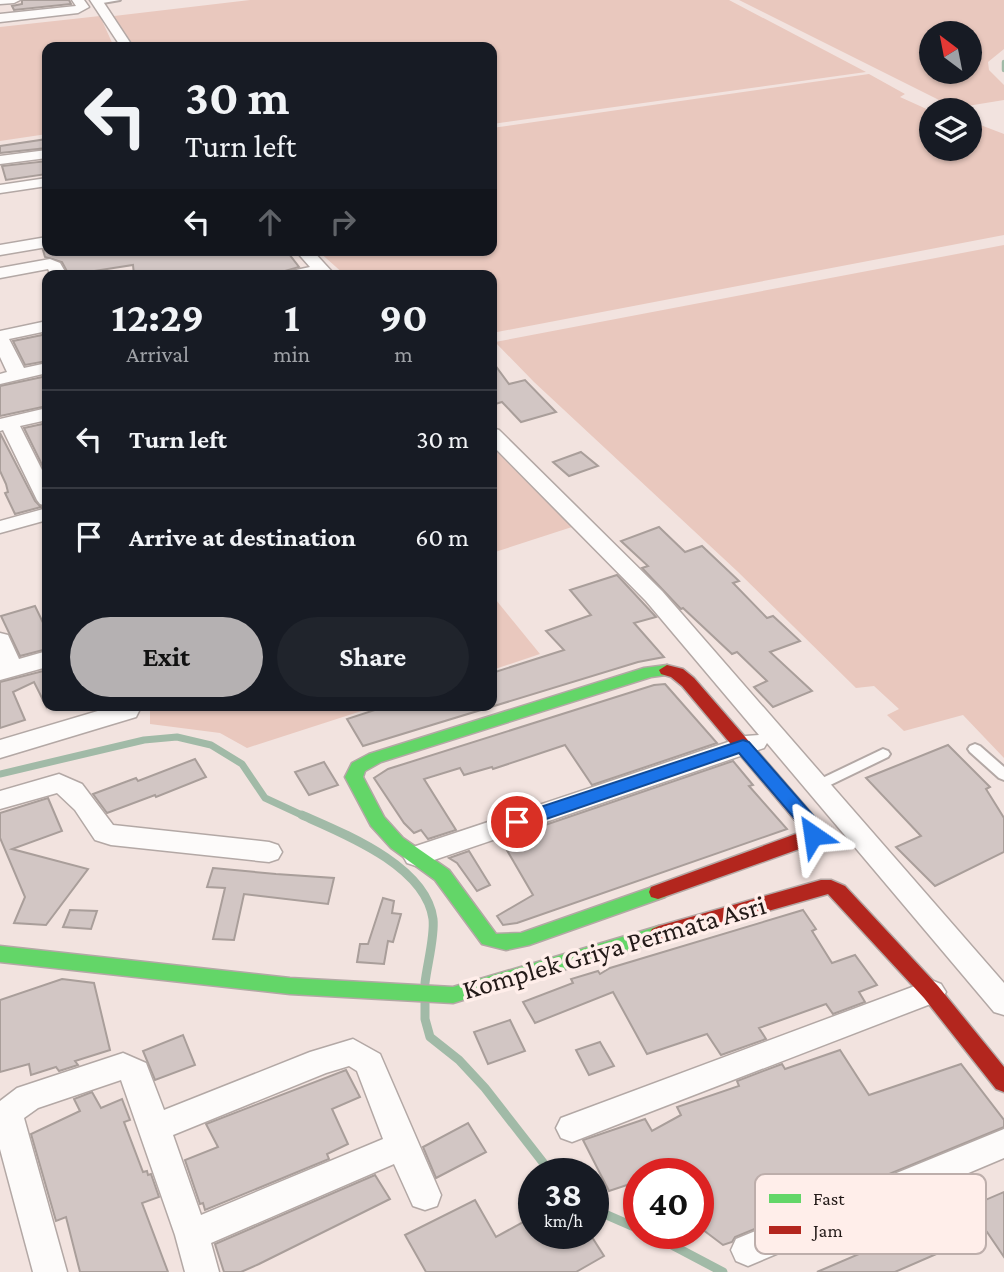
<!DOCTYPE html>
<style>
body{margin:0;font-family:"Crimson Pro",serif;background:#20242c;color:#f1f3f6;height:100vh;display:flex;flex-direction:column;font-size:26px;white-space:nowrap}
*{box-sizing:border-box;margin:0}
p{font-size:23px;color:#9ea1a6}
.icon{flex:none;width:38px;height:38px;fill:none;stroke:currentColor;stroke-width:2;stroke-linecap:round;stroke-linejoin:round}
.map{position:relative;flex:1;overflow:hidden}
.drawer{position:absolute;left:42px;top:270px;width:455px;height:441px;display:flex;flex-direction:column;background:#171b24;border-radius:14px;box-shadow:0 2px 5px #0004}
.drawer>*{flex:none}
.hud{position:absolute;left:42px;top:42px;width:455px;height:214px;border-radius:14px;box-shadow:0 2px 5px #0004;background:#171b24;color:#f1f3f6;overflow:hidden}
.needle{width:46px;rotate:328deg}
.tools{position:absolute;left:919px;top:21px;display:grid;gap:14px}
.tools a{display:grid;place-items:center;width:63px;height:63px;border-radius:50%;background:#171b24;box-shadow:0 2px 5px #0004;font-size:35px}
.speed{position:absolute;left:518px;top:1158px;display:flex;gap:14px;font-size:35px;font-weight:700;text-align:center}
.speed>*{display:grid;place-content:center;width:91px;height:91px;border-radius:50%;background:#171b24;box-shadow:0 2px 5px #0004;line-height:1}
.speed small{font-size:18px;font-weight:400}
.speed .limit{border:10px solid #d22;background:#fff;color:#111}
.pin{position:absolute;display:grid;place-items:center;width:60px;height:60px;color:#fff;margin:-30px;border:4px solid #fff;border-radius:50%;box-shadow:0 2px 7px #0007}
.me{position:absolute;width:77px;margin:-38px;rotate:328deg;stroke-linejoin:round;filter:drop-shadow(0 0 5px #0008)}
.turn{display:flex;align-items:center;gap:24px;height:147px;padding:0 28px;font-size:32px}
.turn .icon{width:91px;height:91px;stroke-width:2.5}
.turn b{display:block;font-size:49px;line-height:60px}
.lanes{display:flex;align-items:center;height:66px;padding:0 28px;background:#0003;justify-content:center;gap:35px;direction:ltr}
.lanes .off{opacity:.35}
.eta{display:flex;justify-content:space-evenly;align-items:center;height:119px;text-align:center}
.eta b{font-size:42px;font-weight:700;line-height:49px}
.action{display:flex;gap:14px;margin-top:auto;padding:14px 28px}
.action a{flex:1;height:80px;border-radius:42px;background:#b5b1b2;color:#111;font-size:28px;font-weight:700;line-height:80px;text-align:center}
.action a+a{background:#20242c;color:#f1f3f6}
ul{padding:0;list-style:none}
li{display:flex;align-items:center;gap:21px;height:98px;padding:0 28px;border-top:2px solid #363941}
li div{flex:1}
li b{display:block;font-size:26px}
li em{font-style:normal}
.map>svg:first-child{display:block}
.green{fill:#e9c8be;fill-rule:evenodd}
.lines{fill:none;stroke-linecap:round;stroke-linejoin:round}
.stream-far2{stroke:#a1baa7;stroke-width:4.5}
.stream-far1{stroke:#a1baa7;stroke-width:7}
.stream{stroke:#a1baa7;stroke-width:9}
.building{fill:#d2c6c4;stroke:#a99e9a;stroke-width:2}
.lane-casing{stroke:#b3a8a5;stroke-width:4}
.street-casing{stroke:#b3a8a5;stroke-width:3}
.fast-casing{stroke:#b3a8a5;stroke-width:3}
.jam-casing{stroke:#b3a8a5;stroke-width:3}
.lane{fill:#fdfbfa;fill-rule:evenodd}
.street{fill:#fdfbfa;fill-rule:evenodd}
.fast{fill:#63d668;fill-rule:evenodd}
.jam{fill:#b3261e;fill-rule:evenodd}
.route{fill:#1a73e8;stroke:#114b97;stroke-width:2}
.labels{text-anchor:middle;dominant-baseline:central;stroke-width:7;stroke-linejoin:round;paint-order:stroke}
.near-street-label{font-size:28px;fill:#231a18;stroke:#ffeeea}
.key{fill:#ffeeea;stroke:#bdaeab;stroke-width:2}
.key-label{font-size:19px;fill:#231a18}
</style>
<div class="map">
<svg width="1004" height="1272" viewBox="0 0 1004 1272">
<rect width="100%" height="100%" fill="#f2e3df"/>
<g class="green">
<polygon points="250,0 729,0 866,72 492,124 492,47 133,47 114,16"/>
<path d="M739,0h265v49l-16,13 1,8 15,15v15l-49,8zM970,33v39h-39v-39z"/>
<polygon points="100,16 114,47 47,47 47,134 0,141 0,27"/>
<polygon points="869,74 905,94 900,97 931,111 931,149 970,149 970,121 1004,134 1004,235 492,333 492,275 345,275 317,250 492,250 492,128"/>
<polygon points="1004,245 1004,758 963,715 904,731 887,715 899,709 874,686 856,688 737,571 534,382 495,342"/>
<polygon points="492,447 572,527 492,553"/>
<polygon points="492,595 540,654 492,670"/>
<polygon points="150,705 380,705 247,748 220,733 150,724"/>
</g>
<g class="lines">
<polyline class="stream-far2" points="1004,62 1004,70"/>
<polyline class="stream-far1" points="0,774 144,740 177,737 211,745 242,764 265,798 306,817"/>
<g class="stream">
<path d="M302,815c43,19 124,51 131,104 2,17 -6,46 -8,64"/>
<polyline points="425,1002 425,1019 430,1037 459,1060 485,1088 552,1174"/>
<polyline points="593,1209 639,1229"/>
<polyline points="651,1234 723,1272"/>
</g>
</g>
<g class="building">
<polygon points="22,0 69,0 71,4 14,10 12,6 22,4"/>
<polygon points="47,139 47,148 0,153 0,146"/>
<polygon points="47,161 47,174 6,180 2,166"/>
<polygon points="43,250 286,250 299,267 271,275 134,275 133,265 69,275 62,262 45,257"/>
<polygon points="47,334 47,361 25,365 13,341"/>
<polygon points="492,361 509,384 525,380 556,412 521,422 502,402 492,405"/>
<polygon points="47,376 47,406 0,416 0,386"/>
<polygon points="47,423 47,475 24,428"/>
<polygon points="0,433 35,501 41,507 15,514 5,493 8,492 6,484 0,471"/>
<polygon points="581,452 598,466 569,476 553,462"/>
<polygon points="659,527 685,552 702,546 739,581 733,583 767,618 773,616 800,641 770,652 812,691 773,707 754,687 767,681 737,652 732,654 683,608 681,609 642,568 648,566 621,541"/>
<polygon points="617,575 656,617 634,623 664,657 638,662 363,746 347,719 390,705 492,705 492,673 564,650 546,631 591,615 570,590"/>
<polygon points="35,606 47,631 47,649 20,656 1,616"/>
<polygon points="47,670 47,708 34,682 13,692 25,720 0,728 0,682"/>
<polygon points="665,684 717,743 592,785 565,745 493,769 492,767 464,775 460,768 424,779 456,830 428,839 421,830 414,833 404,823 374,778 388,769 654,685"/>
<polygon points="948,745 990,787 986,789 1004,818 1004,852 935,886 896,847 921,836 866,778"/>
<polygon points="195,759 206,777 156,797 155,795 107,813 93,794 136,778 138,781"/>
<polygon points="733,761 753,785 749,786 787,829 517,923 503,925 497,916 533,895 501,840"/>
<polygon points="324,762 338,785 309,795 295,772"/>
<polygon points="48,798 62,831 12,849 88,869 46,925 14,923 25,897 0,838 0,813"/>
<polygon points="469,851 490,885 477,891 457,863 449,858"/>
<polygon points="213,868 276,874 334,878 328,904 244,894 234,940 213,939 225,888 207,887"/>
<polygon points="383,898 394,901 392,913 401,914 393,942 388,941 384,964 357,962 360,944 368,944"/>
<polygon points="70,910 97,911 91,929 63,927"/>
<polygon points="803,910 816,929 812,931 832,963 855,955 877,985 859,992 865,1002 833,1014 826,1004 759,1028 766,1039 721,1055 707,1034 647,1054 613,992 535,1023 523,1002 573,983 571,979 598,971 600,974 610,968"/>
<polygon points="62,979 94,983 110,1050 75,1061 78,1065 59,1071 56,1067 31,1075 29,1064 0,1072 0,1000"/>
<polygon points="510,1020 525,1051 488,1064 474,1032"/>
<polygon points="183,1035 195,1065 155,1080 143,1051"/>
<polygon points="600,1042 614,1066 589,1075 576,1050"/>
<polygon points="840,1050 869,1095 961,1064 1004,1120 1004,1127 735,1237 732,1242 723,1245 698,1226 698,1174 639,1174 639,1181 609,1191 583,1140 645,1119 652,1131 681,1115 677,1107 739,1086 737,1081 782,1064 785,1069"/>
<polygon points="346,1070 360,1097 332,1109 348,1144 327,1154 329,1159 205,1210 203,1203 200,1204 185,1160 218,1147 206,1124"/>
<polygon points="92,1092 101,1108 122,1099 130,1120 124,1122 143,1172 147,1171 148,1175 151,1174 159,1197 142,1203 168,1272 80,1272 66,1217 56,1221 31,1134 80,1111 74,1099"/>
<polygon points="468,1123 486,1152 436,1178 423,1147"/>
<polygon points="375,1175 390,1199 259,1264 241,1272 224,1272 215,1244"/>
<polygon points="1004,1192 1004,1257 987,1232 895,1272 817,1272"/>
<polygon points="475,1200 496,1237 534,1216 534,1234 590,1234 604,1256 576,1272 426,1272 405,1235"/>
</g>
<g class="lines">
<defs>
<g id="lane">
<polygon points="120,0 97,4 94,2 98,0"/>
<polygon points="975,744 980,746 1004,767 1004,780 999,778 970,752 968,749 970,746"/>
<polygon points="883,749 888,751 890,754 888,757 822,789 812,789 810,786 812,783"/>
</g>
<g id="street">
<polygon points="0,0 20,0 14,3 0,4"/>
<polygon points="72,0 84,0 89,7 78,13 0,22 0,14 76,6"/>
<polygon points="90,0 102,0 133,47 121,47"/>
<polygon points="47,150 47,158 0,164 0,156"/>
<polygon points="47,178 47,186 0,193 0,185"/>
<polygon points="47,237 47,247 0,255 0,245"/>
<polygon points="295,250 312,250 335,275 285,275 287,272 310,267"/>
<polygon points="50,259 60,263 67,275 51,275 48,269 0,278 0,268"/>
<polygon points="47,321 47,331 9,339 24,368 47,363 47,373 0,384 0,374 7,372 0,357 0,331"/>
<polygon points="47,408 47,420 20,426 47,480 47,506 40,504 37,500 3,430 0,431 0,419"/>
<polygon points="492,428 499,430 662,591 1004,983 1004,1015 994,1012 767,743 764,748 425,863 416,866 407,863 403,856 407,849 746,736 759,735 646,601 492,445"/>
<polygon points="47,508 47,520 0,533 0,521"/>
<polygon points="0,633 8,635 19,659 47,651 47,667 0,680"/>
<polygon points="118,705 136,705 139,711 136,717 0,758 0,740"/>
<polygon points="59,774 82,784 113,825 269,842 278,845 282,852 278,859 269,862 111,845 95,840 75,810 57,793 0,809 0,791"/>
<polygon points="931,980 941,984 946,992 941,1000 572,1142 561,1138 556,1128 561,1118"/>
<path d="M353,1039l27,15 61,141 -4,11 -12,4 -12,-4 -19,-42 -183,79 8,29h-34l-10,-37 -54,-155 -83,28 -14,10 43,154h-34l-33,-123v-48l17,-13 106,-35 23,10 18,47 146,-58zM349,1066l8,5 26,68 -182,76 -28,-80 153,-62z"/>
<polygon points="1004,1129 1004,1158 748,1266 736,1261 731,1250 736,1239"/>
</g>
<g id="fast">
<polygon points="667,665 675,670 673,674 651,677 381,762 365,771 363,777 384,817 403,838 449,870 496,934 521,933 658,885 665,887 667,892 665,897 529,945 506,950 482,944 435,880 391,848 371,826 345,777 352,763 369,754 644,668"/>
<polygon points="659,926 666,929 669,934 666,939 453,1003 290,994 0,962 0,946 290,978 453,987"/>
</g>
<g id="jam">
<polygon points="667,665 683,669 694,678 817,820 822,831 816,843 658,899 651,897 649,892 651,887 804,831 682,686 671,677 661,674 659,670"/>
<polygon points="821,880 831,880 845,886 938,986 1004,1067 1004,1092 996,1089 924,998 828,894 659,942 652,939 649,934 652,929 659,926"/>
</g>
</defs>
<use href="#lane" class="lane-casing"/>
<use href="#street" class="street-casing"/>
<use href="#fast" class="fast-casing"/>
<use href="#jam" class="jam-casing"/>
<use href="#lane" class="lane"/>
<use href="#street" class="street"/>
<use href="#fast" class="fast"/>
<use href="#jam" class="jam"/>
</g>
<polygon class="route" points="743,740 749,742 817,820 822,835 819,840 806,840 802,827 739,753 517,829 510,827 507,822 510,817"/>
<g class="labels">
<g class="near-street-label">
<text transform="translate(614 947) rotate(-16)">Komplek Griya Permata Asri</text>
</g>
</g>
<rect x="755" y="1174" width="231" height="80" rx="10" class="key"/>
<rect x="769" y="1194" width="32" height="9" fill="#63d668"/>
<rect x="769" y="1226" width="32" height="8" fill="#b3261e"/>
<g class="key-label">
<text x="813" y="1205">Fast</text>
<text x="813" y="1237">Jam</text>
</g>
</svg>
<div class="tools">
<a><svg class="needle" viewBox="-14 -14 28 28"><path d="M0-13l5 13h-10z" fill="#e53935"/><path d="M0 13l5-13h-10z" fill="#9ea1a6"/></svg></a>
<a><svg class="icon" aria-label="layers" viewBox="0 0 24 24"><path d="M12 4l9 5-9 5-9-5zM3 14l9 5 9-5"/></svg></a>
</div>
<div class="speed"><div>38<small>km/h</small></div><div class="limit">40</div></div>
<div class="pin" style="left:517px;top:822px;background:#d93025"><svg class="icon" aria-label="arrive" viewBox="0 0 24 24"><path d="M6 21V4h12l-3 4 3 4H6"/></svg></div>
<svg class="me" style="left:813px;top:835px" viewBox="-20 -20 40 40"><path d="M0-17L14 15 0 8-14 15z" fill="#1a73e8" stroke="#fff" stroke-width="4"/></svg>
<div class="hud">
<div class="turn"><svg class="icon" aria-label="left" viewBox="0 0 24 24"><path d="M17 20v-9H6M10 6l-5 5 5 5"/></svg><div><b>30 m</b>Turn left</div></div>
<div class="lanes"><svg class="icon" aria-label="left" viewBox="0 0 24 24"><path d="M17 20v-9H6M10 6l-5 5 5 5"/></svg><svg class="icon off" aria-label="ahead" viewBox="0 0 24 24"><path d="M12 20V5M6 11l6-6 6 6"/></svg><svg class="icon off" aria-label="right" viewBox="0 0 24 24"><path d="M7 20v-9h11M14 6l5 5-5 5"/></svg></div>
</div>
<section class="drawer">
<div class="eta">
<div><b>12:29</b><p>Arrival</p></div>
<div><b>1</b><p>min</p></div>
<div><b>90</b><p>m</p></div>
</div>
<ul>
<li><svg class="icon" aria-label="left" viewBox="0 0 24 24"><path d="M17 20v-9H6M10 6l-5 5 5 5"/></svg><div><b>Turn left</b></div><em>30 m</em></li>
<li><svg class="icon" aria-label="arrive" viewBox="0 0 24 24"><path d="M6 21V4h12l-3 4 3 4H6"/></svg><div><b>Arrive at destination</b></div><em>60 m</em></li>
</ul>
<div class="action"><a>Exit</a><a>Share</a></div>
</section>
</div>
